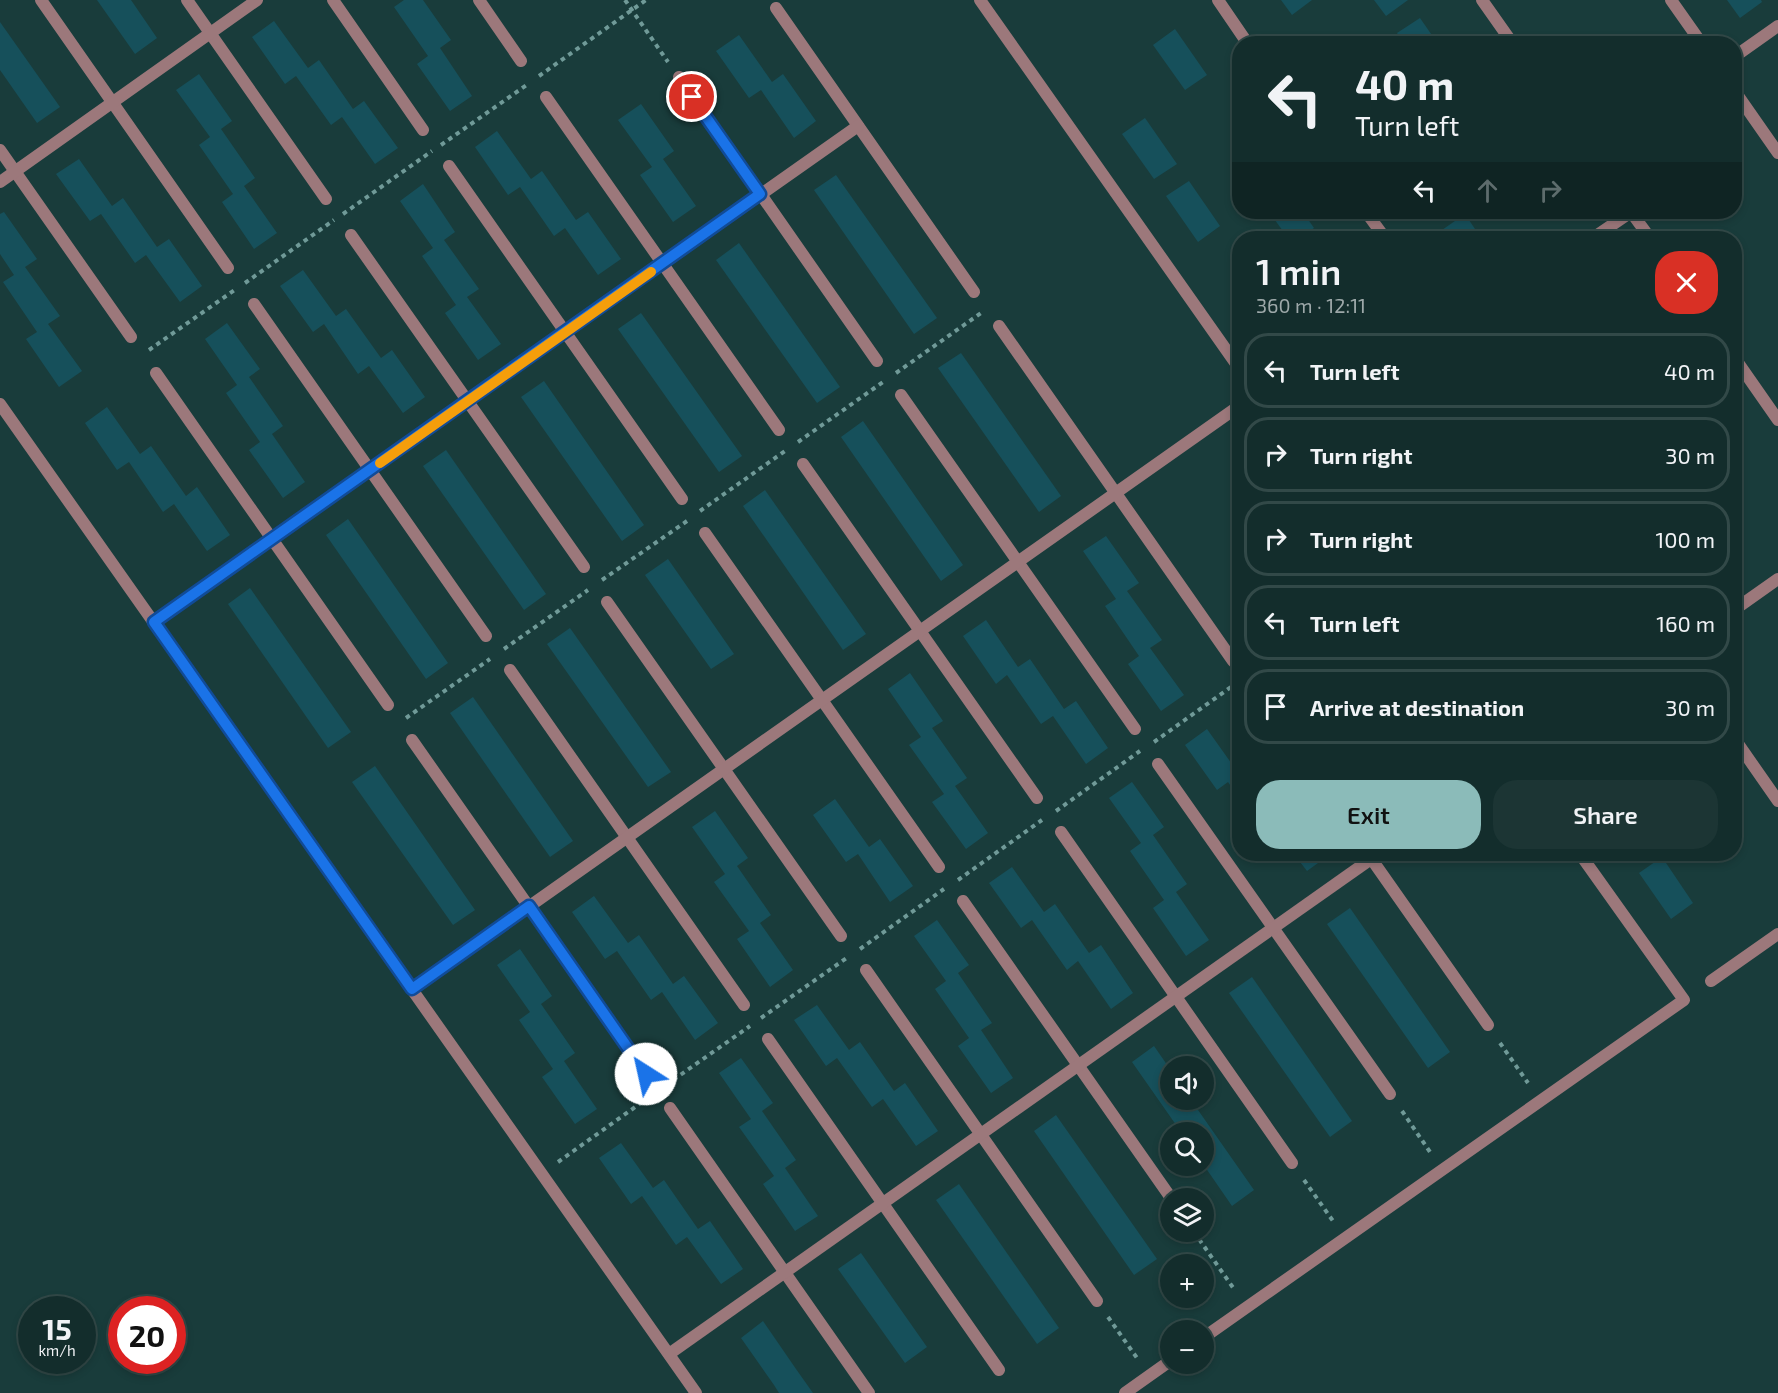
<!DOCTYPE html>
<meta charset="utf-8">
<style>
body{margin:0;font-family:"Exo 2",sans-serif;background:#1c3534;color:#f1f3f6;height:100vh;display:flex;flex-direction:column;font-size:22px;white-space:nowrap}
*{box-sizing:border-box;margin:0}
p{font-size:20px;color:#9da8a9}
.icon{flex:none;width:33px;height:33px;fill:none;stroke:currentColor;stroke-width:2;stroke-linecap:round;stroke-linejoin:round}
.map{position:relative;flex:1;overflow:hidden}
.panel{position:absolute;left:1232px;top:231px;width:510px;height:630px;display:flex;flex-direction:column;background:#132d2c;border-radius:24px;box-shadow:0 3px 9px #0003,0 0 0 2px #324948}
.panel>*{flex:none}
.top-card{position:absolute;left:1232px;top:36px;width:510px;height:183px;border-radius:24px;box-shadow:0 3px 9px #0003,0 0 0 2px #324948;background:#132d2c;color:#f1f3f6;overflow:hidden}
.tools{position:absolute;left:1160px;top:1056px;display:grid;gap:12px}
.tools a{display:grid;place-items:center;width:54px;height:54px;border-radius:50%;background:#132d2c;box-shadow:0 3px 9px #0003,0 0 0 2px #324948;font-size:30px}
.speed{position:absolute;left:18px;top:1296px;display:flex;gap:12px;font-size:30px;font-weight:700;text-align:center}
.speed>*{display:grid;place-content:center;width:78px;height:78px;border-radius:50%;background:#132d2c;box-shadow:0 3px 9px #0003,0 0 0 2px #324948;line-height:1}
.speed small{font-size:15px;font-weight:400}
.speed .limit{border:9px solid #d22;background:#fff;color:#111}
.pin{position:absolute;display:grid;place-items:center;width:51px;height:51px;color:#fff;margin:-26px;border:3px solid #fff;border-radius:50%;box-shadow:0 2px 6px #0007}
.me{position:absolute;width:66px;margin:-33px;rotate:325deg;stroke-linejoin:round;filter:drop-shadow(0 0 4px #0008)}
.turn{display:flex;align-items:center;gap:21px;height:126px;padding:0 24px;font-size:27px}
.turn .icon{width:78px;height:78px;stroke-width:2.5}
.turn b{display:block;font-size:42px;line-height:51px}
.lanes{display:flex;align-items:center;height:57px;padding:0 24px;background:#0003;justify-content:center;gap:30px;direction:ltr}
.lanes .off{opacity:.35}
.round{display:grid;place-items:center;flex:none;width:63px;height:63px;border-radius:24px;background:#1c3534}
.head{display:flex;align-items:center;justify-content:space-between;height:102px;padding:0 24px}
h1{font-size:36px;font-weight:600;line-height:45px}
.button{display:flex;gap:12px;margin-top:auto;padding:12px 24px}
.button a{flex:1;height:69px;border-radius:24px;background:#8bbbb9;color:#111;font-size:24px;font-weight:600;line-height:69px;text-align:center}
.button a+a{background:#1c3534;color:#f1f3f6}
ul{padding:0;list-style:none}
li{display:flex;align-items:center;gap:18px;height:75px;margin:0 12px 9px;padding:0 12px;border:3px solid #324948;border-radius:24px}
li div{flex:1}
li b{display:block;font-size:22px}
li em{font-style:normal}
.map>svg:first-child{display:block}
.building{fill:#16505b}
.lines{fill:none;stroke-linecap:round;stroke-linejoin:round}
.path{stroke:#709a98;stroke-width:4;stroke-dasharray:4.5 4.5;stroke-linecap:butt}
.service{stroke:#9c787b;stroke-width:12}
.route-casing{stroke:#114b97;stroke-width:15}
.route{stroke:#1a73e8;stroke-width:10}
.slow{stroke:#f59e0b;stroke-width:10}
</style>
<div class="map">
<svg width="1778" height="1393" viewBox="0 0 1778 1393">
<rect width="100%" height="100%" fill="#193c3b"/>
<g class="building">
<polygon points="97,0 131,0 157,38 135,54"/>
<polygon points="404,0 423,0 451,40 440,48 472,96 450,111 417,64 428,56 394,7"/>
<polygon points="1281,0 1312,0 1292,15"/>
<polygon points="1374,0 1408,0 1386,16"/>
<polygon points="1727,0 1761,0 1762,2 1740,18"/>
<polygon points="1420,18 1438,44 1404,44 1397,33"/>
<polygon points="274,21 308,68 319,60 353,109 364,101 398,148 375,164 342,117 331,125 296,76 285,84 252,37"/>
<polygon points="0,22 60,107 37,123 0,70"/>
<polygon points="1175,29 1207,75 1185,90 1153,45"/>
<polygon points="739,35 772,82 783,74 816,121 794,138 761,90 749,98 716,51"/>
<polygon points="199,74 232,121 221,129 255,178 244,186 277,233 254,249 222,202 233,194 199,145 210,137 176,90"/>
<polygon points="641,104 674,151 663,159 696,206 673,222 640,175 652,167 618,120"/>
<polygon points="1145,118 1177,164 1154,179 1122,134"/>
<polygon points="497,131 531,179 542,171 576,220 588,212 621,259 598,275 565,228 554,236 520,187 508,195 475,147"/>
<polygon points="79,159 112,206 123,198 157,247 169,239 202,286 180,302 146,255 135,263 101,214 90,221 56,174"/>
<polygon points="836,175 937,318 914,334 814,190"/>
<polygon points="1189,181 1220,226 1198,242 1166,196"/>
<polygon points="423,184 455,232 444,240 479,289 467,297 501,344 478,360 445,313 456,305 422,256 433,248 400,201"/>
<polygon points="4,212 37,259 25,267 60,316 48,324 82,371 59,387 26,339 37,332 3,282 14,275 0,254 0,214"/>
<polygon points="1269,212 1303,212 1314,228 1299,238 1288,238"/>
<polygon points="1465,214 1481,238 1448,238 1442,230"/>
<polygon points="739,243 840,387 817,403 716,260"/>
<polygon points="303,270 336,316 346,309 381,358 392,350 425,397 403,413 369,366 358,374 324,324 313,332 280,286"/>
<polygon points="641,313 742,456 719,472 618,329"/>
<polygon points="227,323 260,369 249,377 283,426 272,434 305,482 283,498 249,450 260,442 226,393 237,385 205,339"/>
<polygon points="961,353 1061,496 1039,512 938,368"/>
<polygon points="544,381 644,525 622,541 521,397"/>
<polygon points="107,407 140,454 151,446 186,496 197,487 230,535 207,551 174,504 163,512 129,462 117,470 85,423"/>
<polygon points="863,421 963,565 941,581 841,437"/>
<polygon points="446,450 546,594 524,610 423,466"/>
<polygon points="765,490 866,634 843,650 743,506"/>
<polygon points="348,519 448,663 426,679 326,535"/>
<polygon points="1106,536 1139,583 1127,591 1162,640 1150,648 1184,695 1161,711 1128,664 1139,656 1105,606 1116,599 1083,551"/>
<polygon points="668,559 734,654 711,669 645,575"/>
<polygon points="250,588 351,732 328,748 228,604"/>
<polygon points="986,620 1018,667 1030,659 1064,709 1076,701 1108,748 1086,764 1053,716 1041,724 1007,675 996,684 963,636"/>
<polygon points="570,628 671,772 648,787 547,644"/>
<polygon points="910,673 943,721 932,728 967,778 955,786 988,833 966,849 932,802 944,794 909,745 921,737 888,689"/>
<polygon points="473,697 573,841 550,857 450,713"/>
<polygon points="1207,729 1239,774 1239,798 1228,782 1217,790 1185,745"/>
<polygon points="375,766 475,910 453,925 352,782"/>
<polygon points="1132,782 1164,827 1153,835 1187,884 1176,892 1209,940 1186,956 1153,908 1164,900 1130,851 1141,843 1109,798"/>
<polygon points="835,799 869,847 880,839 913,886 890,902 858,854 846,862 813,815"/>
<polygon points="715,811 748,858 737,866 771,915 760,923 793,970 770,987 737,939 749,931 714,882 725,874 692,827"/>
<polygon points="1294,854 1328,854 1329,855 1307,871"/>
<polygon points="1662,857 1693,903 1671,919 1639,873"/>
<polygon points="1012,867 1044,912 1055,904 1089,953 1101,945 1133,993 1111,1009 1078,961 1067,970 1032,920 1021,928 989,883"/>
<polygon points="594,896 628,943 639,935 673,984 684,976 718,1023 695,1040 662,992 651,1000 617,951 605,959 572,912"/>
<polygon points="1350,908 1450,1052 1428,1068 1327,924"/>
<polygon points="937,920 969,965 958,973 992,1023 981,1030 1013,1078 991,1093 958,1046 969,1038 935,989 946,981 914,936"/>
<polygon points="520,949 552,996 541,1004 575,1053 564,1061 597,1109 575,1124 542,1077 553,1069 519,1020 530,1012 497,965"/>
<polygon points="1252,977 1352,1121 1330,1137 1229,993"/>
<polygon points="817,1005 849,1050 860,1042 894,1091 905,1083 938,1131 916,1146 883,1099 872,1107 837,1058 826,1066 794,1020"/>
<polygon points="1154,1046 1170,1069 1170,1100 1191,1100 1254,1190 1232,1206 1203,1164 1203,1132 1181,1132 1132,1062"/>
<polygon points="741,1058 773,1103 762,1111 796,1160 785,1168 818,1216 795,1231 763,1184 774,1176 739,1127 751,1119 719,1073"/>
<polygon points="1056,1115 1157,1259 1134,1275 1034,1131"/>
<polygon points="621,1143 653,1188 664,1180 698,1229 710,1221 743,1269 721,1284 687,1237 676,1245 642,1196 631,1204 599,1158"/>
<polygon points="959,1184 1059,1328 1037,1344 936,1200"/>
<polygon points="861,1253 927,1347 905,1363 838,1269"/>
<polygon points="763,1321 796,1369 813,1393 779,1393 774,1385 741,1338"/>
</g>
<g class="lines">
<g class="path">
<polyline points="625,0 668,62"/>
<polyline points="539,76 646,0"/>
<polyline points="441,145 528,84"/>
<polyline points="343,214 432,151"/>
<polyline points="245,283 334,220"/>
<polyline points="149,350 236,289"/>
<polyline points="896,373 981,313"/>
<polyline points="798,442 883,382"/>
<polyline points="700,511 785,451"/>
<polyline points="602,580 687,521"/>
<polyline points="504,649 588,590"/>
<polyline points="406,718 490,659"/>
<polyline points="1154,742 1238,682"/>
<polyline points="1056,811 1140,751"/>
<polyline points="958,880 1042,820"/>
<polyline points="860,949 944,889"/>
<polyline points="761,1018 848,957"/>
<polyline points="1500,1043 1528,1083"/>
<polyline points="666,1085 750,1026"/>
<polyline points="1402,1111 1430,1152"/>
<polyline points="558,1162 652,1095"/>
<polyline points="1304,1180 1333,1221"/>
<polyline points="1194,1232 1234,1289"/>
<polyline points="1108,1317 1137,1358"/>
</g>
<g class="service">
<polyline points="41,0 228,268"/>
<polyline points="187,0 326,199"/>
<polyline points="333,0 423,130"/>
<polyline points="479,0 521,61"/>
<polyline points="980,0 1239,368"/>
<polyline points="1218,0 1248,44"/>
<polyline points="1482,0 1513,44"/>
<polyline points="1671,0 1702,44"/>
<polyline points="776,8 974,292"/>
<polyline points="1734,57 1778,26"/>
<polyline points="679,77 877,361"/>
<polyline points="1734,90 1778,153"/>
<polyline points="546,97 779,430"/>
<polyline points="0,150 131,337"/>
<polyline points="449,166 682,499"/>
<polyline points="0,182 257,0"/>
<polyline points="1366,212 1385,238"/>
<polyline points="1631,212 1650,238"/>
<polyline points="351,235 584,567"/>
<polyline points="1593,238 1631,212"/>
<polyline points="254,304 486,636"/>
<polyline points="999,326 1233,661"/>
<polyline points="1734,357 1778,420"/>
<polyline points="156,373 388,705"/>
<polyline points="901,395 1135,729"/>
<polyline points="0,404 696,1393"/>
<polyline points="803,464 1037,798"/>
<polyline points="705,533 939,867"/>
<polyline points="607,602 841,936"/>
<polyline points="1734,610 1778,579"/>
<polyline points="154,622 858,126"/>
<polyline points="510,670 744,1005"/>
<polyline points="1734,738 1778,801"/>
<polyline points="412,740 646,1074"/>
<polyline points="1158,764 1390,1094"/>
<polyline points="1061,832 1292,1163"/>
<polyline points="1368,854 1488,1025"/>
<polyline points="963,901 1171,1198"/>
<polyline points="866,970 1097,1301"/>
<polyline points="1711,981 1778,934"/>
<polyline points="412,989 1239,406"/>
<polyline points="768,1039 999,1370"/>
<polyline points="670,1108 869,1393"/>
<polyline points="1203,1338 1684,1000 1580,854"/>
<polyline points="669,1354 1371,859"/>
<polyline points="1125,1393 1170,1361"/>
</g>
</g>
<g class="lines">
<defs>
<polyline id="route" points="646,1074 529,906 412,989 154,622 760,194 692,97"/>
</defs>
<use href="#route" class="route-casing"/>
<use href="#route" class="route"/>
<polyline class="slow" points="380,463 651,272"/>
</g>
</svg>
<div class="tools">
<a><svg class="icon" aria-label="sound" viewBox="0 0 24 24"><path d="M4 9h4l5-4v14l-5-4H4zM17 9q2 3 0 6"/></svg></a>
<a><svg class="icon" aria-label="search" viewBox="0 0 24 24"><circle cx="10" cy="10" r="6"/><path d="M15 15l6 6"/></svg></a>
<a><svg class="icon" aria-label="layers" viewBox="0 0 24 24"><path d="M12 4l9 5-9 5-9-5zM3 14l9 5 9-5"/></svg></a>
<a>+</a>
<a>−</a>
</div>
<div class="speed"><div>15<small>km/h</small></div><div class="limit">20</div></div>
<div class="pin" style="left:692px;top:97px;background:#d93025"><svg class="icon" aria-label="arrive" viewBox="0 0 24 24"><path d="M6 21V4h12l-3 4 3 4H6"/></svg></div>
<svg class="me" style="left:646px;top:1074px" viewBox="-20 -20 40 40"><circle r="19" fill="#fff"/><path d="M0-13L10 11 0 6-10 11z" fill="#1a73e8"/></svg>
<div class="top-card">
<div class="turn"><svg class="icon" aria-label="left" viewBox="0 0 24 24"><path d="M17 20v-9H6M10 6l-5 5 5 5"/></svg><div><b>40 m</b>Turn left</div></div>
<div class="lanes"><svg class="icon" aria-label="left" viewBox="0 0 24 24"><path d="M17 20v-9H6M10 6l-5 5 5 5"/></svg><svg class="icon off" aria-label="ahead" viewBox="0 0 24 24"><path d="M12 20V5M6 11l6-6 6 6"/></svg><svg class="icon off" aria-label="right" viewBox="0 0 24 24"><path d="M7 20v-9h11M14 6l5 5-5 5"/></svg></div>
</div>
<section class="panel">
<div class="head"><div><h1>1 min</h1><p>360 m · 12:11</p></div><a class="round" style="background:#d93025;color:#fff"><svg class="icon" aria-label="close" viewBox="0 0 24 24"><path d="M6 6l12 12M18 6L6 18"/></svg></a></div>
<ul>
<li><svg class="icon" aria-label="left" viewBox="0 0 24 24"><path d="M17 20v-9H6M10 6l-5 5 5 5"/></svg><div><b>Turn left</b></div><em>40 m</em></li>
<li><svg class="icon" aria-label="right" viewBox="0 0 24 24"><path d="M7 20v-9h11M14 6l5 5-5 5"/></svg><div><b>Turn right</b></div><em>30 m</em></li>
<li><svg class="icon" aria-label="right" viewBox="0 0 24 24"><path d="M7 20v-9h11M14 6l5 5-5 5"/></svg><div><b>Turn right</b></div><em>100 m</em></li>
<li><svg class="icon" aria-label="left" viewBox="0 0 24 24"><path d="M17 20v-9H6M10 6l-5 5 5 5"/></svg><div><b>Turn left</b></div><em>160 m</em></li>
<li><svg class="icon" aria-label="arrive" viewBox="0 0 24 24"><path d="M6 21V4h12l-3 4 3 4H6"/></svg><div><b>Arrive at destination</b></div><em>30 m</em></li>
</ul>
<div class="button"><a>Exit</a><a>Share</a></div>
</section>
</div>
